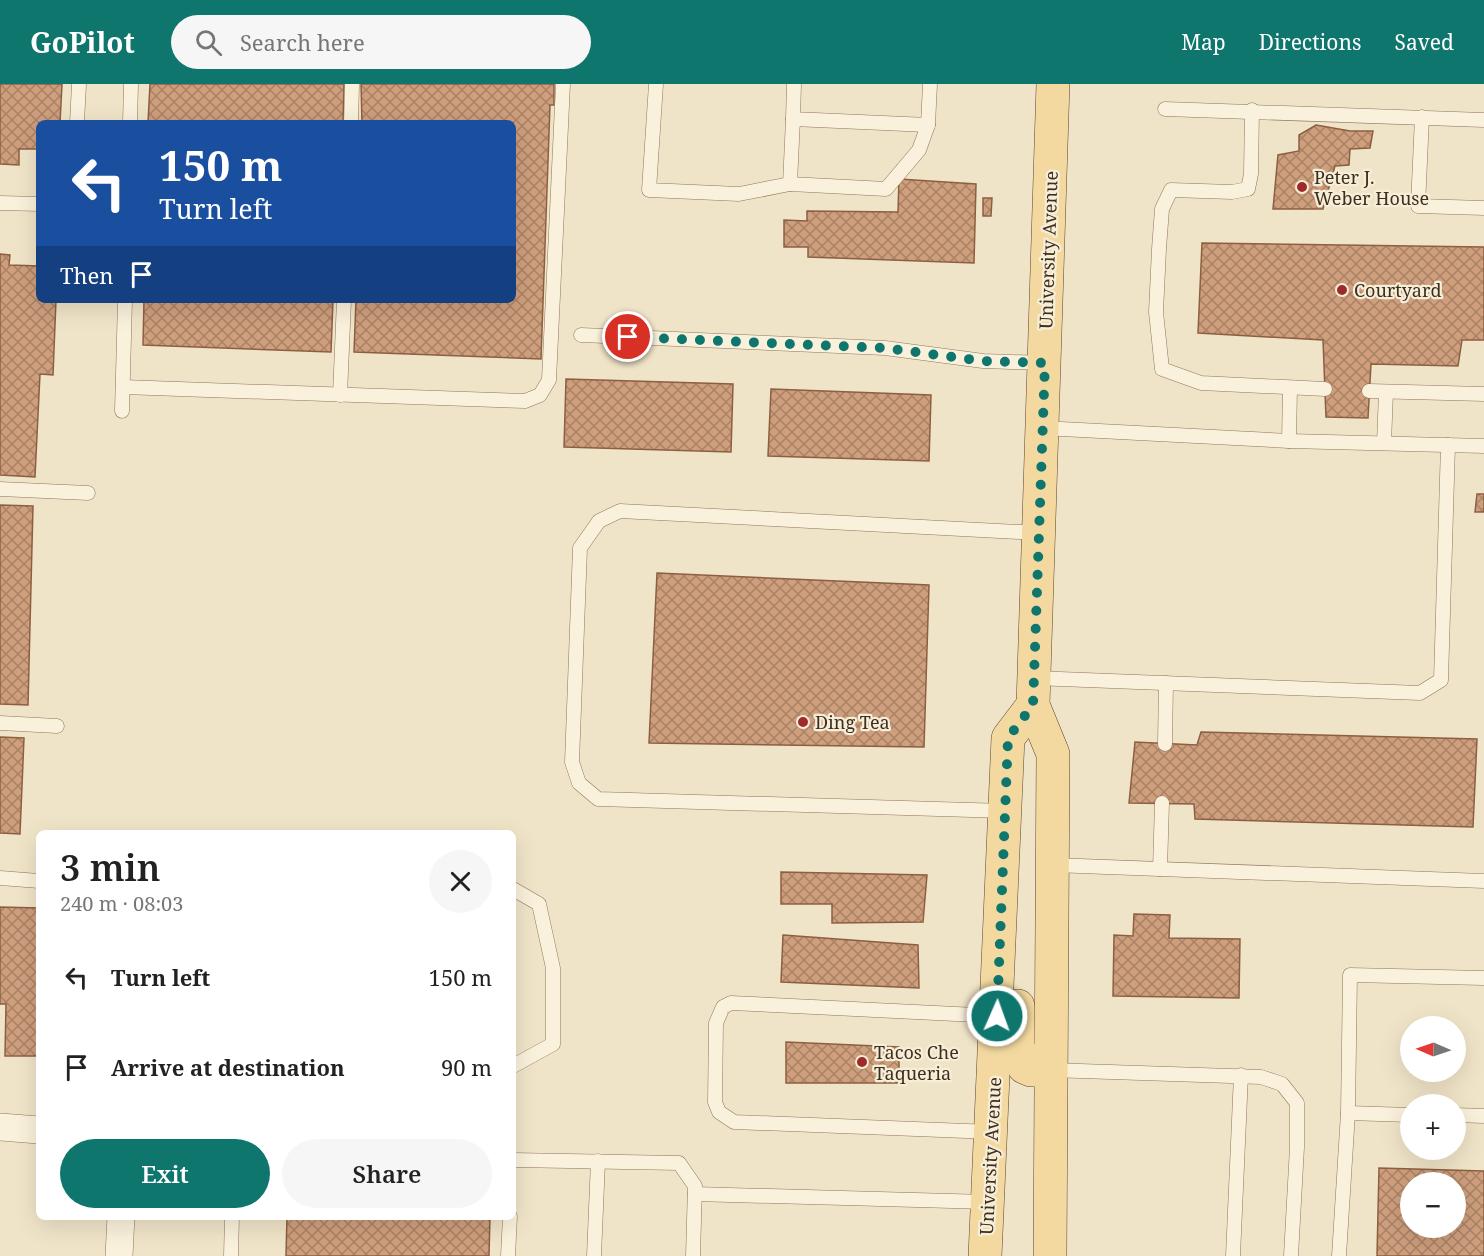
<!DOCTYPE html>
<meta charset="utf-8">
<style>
body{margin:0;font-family:"Noto Serif",serif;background:#f6f6f6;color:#222;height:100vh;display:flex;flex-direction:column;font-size:22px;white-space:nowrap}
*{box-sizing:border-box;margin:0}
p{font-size:20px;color:#767676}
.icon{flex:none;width:33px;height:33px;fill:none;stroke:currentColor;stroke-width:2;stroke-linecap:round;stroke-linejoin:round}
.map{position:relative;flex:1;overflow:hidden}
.side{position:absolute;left:36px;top:746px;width:480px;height:390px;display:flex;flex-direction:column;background:#fff;border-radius:9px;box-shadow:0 6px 24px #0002}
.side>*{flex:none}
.guide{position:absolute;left:36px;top:36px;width:480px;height:183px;border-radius:9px;box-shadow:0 6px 24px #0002;background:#1a4fa0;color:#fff;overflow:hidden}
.needle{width:39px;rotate:272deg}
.tools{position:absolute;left:1400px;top:932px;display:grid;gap:12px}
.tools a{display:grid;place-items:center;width:66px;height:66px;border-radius:50%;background:#fff;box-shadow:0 6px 24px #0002;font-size:30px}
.pin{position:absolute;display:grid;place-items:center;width:51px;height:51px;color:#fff;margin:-26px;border:3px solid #fff;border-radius:50%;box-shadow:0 2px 6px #0007}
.me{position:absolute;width:66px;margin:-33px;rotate:2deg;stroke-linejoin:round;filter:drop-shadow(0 0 4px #0008)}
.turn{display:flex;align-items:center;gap:21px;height:126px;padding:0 24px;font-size:27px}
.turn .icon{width:78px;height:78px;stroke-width:2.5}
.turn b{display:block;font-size:42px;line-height:51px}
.then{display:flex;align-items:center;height:57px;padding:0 24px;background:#0003;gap:12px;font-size:22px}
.round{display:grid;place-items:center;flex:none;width:63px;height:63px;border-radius:32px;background:#f6f6f6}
.overview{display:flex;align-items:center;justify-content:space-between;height:102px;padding:0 24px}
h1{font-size:36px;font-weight:600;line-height:45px}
.button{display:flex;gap:12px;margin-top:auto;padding:12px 24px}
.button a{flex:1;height:69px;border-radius:36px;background:#0f766e;color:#fff;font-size:24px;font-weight:600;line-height:69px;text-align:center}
.button a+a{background:#f6f6f6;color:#222}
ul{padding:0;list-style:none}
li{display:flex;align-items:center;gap:18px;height:90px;padding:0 24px}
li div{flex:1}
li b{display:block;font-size:22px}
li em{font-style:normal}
header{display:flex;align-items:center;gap:36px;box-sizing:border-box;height:84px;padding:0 30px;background:#0f766e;color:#fff}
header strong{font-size:28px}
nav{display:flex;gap:33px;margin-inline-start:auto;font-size:21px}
.search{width:420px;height:54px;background:#f6f6f6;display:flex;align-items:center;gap:15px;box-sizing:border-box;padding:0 21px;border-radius:33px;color:#767676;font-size:22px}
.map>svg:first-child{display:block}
.building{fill:url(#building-cross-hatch);stroke:#8d5f41;stroke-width:1.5;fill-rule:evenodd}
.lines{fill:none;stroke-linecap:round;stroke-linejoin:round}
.lane-casing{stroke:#8d765c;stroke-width:15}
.street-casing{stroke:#8d765c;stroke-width:28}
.primary-casing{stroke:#5b4430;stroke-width:34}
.lane{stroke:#faf1dc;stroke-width:14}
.street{stroke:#faf1dc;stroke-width:27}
.primary{stroke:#f3d9a0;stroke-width:33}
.route{stroke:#0f766e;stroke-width:10;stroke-dasharray:0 18}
.poi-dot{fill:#9e2a2b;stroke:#f7eed8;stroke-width:2}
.labels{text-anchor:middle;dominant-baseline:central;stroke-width:4.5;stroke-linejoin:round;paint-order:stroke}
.poi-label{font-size:18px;fill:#3d2e20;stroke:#f7eed8;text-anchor:start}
.street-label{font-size:18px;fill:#3d2e20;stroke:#f7eed8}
</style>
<header>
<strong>GoPilot</strong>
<div class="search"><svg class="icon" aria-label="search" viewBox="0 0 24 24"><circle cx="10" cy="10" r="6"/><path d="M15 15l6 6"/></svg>Search here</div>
<nav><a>Map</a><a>Directions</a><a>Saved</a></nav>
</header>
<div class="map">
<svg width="1484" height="1172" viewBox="0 0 1484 1172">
<defs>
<pattern id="building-cross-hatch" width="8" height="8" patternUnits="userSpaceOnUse" patternTransform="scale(1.5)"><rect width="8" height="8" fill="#cf9f7d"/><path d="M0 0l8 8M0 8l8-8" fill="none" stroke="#a98266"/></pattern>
</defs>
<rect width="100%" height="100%" fill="#f0e4c8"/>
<g class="building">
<polygon points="0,0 62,0 60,39 39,39 39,65 19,65 19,81 0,80"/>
<polygon points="150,0 344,0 343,39 148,39"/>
<polygon points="361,0 554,0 554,21 550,21 541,275 354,268 356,216 513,216 513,39 362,39"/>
<polygon points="1316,41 1350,47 1373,47 1370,64 1350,65 1349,81 1335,82 1323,125 1273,125 1278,71 1299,67 1299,51"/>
<polygon points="899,95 976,100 974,179 808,173 808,163 784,163 784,136 807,137 807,127 898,128"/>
<polygon points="983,114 992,114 991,132 983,132"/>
<polygon points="1202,159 1484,163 1484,256 1462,256 1458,282 1371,280 1368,334 1326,333 1323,256 1198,249"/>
<polygon points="0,170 10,171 9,181 39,182 39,216 56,216 53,291 40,290 35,393 0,391"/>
<polygon points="144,216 333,216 331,268 143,261"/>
<polygon points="566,295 733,300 731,368 564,363"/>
<polygon points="771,305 931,311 929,377 768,372"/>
<polygon points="1477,410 1484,410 1484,428 1475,428"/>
<polygon points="0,421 33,422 28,621 0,620"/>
<polygon points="657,489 929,501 924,663 649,659"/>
<polygon points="1201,648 1477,655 1473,743 1195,735 1194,720 1129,719 1135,658 1197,661"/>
<polygon points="0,653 24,654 20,750 0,749"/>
<polygon points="781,788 927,791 923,838 832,839 832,820 781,820"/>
<polygon points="0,823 39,824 39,972 5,972 6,920 0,920"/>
<polygon points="1134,830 1170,831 1169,854 1240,855 1239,914 1113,912 1114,851 1133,852"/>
<polygon points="783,851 918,861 919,904 781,898"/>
<polygon points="786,958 899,963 899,999 786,999"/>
<path d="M1379,1084l105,3v85h-107zM1410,1098h45v45h-45z"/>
<polygon points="287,1132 490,1132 489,1172 286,1172"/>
</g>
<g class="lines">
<defs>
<g id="lane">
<polyline points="656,0 649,106 739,110 790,100"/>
<polyline points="794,0 793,35 928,41 930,0"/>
<polyline points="1165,25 1484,36"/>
<polyline points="1252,26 1251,90 1248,105 1232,108 1171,106 1162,125 1159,165 1156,228 1162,285 1201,299 1325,305"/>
<polyline points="1422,33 1418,122 1484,124"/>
<polyline points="793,35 790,100 886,105 919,66 928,41"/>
<polyline points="77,39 79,0"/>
<polyline points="130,39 131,0"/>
<polyline points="351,39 352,0"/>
<polyline points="0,119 39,120"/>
<polyline points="581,251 885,264 983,277 1045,279"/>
<polyline points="123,303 525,317 540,311 549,296 563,0"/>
<polyline points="1369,307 1484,310"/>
<polyline points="340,311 344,216"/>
<polyline points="122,327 125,216"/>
<polyline points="1042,344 1289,357 1484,362"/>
<polyline points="1289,357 1290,304"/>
<polyline points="1384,359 1386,308"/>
<polyline points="0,405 88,409"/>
<polyline points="1034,594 1420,609 1441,596 1448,361"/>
<polyline points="0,639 57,642"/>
<polyline points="1165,660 1166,599"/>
<polyline points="1005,727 598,715 579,699 572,678 580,464 599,437 620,427 1039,449"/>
<polyline points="1053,781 1484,797"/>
<polyline points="1160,785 1162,719"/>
<polyline points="0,794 39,797"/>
<polyline points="513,805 539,820 553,884 553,960 513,982"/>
<polyline points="1050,986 1261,993 1282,1000 1297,1019 1297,1063 1291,1172"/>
<polyline points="1348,1029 1410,1031"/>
<polyline points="1455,1031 1484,1032"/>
<polyline points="992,1048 734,1038 719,1028 715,1018 716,939 723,923 731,919 997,932"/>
<polyline points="513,1076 679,1079 695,1102 693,1172"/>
<polyline points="695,1110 988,1118"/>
<polyline points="231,1172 232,1132"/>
<polyline points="508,1172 510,1132"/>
<polyline points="594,1172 598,1077"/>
<polyline points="1233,1172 1241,991"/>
<polyline points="1339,1172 1348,1029 1350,891 1484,894"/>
</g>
<g id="street">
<polyline points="0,1043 39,1046"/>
<polyline points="119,1172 121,1132"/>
</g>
<g id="primary">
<polyline points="1018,922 1018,961 1024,983 1031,986 1050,986"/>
<polyline points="985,1172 1008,654 1033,621"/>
<polyline points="1050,1172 1053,670 1033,621 1053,0"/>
</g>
</defs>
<use href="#lane" class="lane-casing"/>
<use href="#street" class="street-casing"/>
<use href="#primary" class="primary-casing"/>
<use href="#lane" class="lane"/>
<use href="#street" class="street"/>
<use href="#primary" class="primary"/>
</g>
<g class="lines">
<polyline class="route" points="628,253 885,264 983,277 1045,279 1033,621 1008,654 997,932"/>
</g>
<g class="poi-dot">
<circle cx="1302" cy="103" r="6"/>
<circle cx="1342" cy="206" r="6"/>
<circle cx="803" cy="638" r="6"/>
<circle cx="862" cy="978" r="6"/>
</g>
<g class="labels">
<g class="poi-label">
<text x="1314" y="93">Peter J.<tspan x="1314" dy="21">Weber House</tspan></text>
<text x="1354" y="206">Courtyard</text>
<text x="815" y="638">Ding Tea</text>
<text x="874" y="968">Tacos Che<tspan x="874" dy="21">Taqueria</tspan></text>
</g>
<g class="street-label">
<text transform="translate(1048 166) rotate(-88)">University Avenue</text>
<text transform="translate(990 1072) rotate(-87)">University Avenue</text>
</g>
</g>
</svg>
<div class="tools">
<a><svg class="needle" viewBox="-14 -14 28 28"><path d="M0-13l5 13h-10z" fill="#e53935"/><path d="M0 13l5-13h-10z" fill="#767676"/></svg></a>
<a>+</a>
<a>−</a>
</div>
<div class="pin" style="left:628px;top:253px;background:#d93025"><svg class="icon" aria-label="arrive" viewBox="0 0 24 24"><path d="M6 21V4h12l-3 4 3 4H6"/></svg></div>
<svg class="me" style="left:997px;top:932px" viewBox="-20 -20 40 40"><circle r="17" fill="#0f766e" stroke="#fff" stroke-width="3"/><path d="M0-11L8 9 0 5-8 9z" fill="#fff"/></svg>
<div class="guide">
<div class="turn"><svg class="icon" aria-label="left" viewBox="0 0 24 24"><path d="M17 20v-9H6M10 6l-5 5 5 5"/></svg><div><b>150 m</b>Turn left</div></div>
<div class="then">Then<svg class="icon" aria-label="arrive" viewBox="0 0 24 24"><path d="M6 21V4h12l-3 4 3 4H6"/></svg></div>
</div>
<section class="side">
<div class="overview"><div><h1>3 min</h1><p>240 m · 08:03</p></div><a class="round"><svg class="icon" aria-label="close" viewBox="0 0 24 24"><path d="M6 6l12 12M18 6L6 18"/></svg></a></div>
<ul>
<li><svg class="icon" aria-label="left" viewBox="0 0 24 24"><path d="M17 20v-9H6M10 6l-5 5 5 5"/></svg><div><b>Turn left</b></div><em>150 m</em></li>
<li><svg class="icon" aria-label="arrive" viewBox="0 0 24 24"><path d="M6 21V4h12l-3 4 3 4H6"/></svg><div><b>Arrive at destination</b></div><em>90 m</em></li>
</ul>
<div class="button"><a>Exit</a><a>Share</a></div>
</section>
</div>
